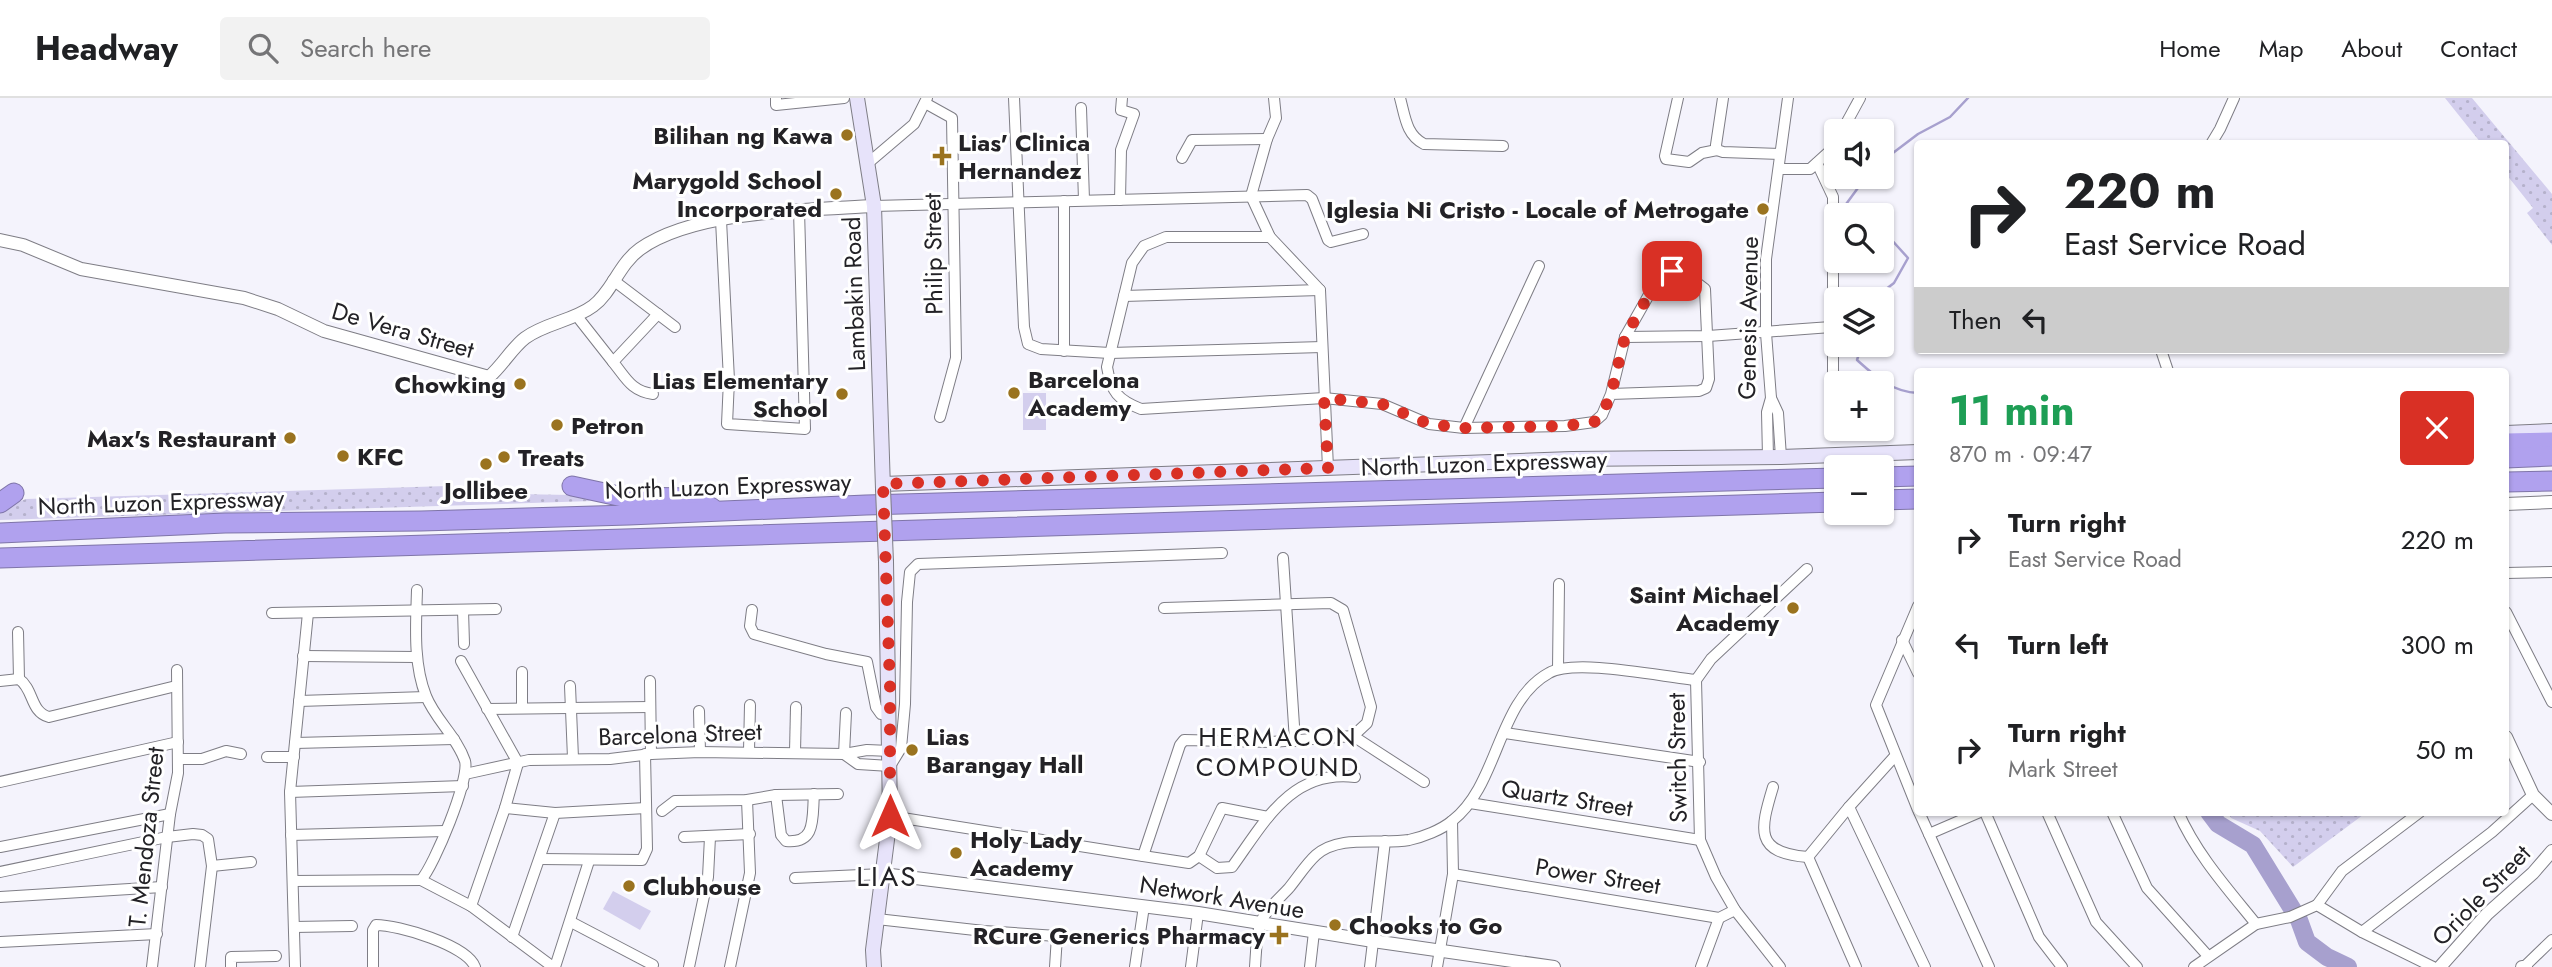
<!DOCTYPE html>
<meta charset="utf-8">
<style>
body{margin:0;font-family:Jost,sans-serif;background:#f2f2f2;color:#202124;height:100vh;display:flex;flex-direction:column;font-size:26px;white-space:nowrap}
*{box-sizing:border-box;margin:0}
p{font-size:23px;color:#757577}
.icon{flex:none;width:38px;height:38px;fill:none;stroke:currentColor;stroke-width:2;stroke-linecap:round;stroke-linejoin:round}
.map{position:relative;flex:1;overflow:hidden}
.sheet{position:absolute;left:1914px;top:270px;width:595px;height:448px;display:flex;flex-direction:column;background:#fff;border-radius:7px;box-shadow:0 2px 5px #0004}
.sheet>*{flex:none}
.hud{position:absolute;left:1914px;top:42px;width:595px;height:214px;border-radius:7px;box-shadow:0 2px 5px #0004;background:#fff;color:#202124;overflow:hidden}
.fabs{position:absolute;left:1824px;top:21px;display:grid;gap:14px}
.fabs a{display:grid;place-items:center;width:70px;height:70px;border-radius:7px;background:#fff;box-shadow:0 2px 5px #0004;font-size:35px}
.pin{position:absolute;display:grid;place-items:center;width:60px;height:60px;color:#fff;margin:-30px;border-radius:14px;box-shadow:0 4px 10px #0006}
.me{position:absolute;width:77px;margin:-38px;rotate:0deg;stroke-linejoin:round;filter:drop-shadow(0 0 5px #0008)}
.turn{display:flex;align-items:center;gap:24px;height:147px;padding:0 35px;font-size:32px}
.turn .icon{width:91px;height:91px;stroke-width:2.5}
.turn b{display:block;font-size:49px;line-height:60px}
.then{display:flex;align-items:center;height:66px;padding:0 35px;background:#0003;gap:14px;font-size:26px}
.round{display:grid;place-items:center;flex:none;width:74px;height:74px;border-radius:7px;background:#f2f2f2}
.overview{display:flex;align-items:center;justify-content:space-between;height:119px;padding:0 35px}
h1{font-size:42px;font-weight:700;line-height:52px;color:#1e9e55}
ul{padding:0;list-style:none}
li{display:flex;align-items:center;gap:21px;height:105px;padding:0 35px}
li div{flex:1}
li b{display:block;font-size:26px}
li em{font-style:normal}
header{display:flex;align-items:center;gap:42px;box-sizing:border-box;height:98px;padding:0 35px;background:#fff;border-bottom:2px solid #e0e0e0}
header strong{font-size:33px}
nav{display:flex;gap:38px;margin-inline-start:auto;font-size:24px}
.search{width:490px;height:63px;background:#f2f2f2;display:flex;align-items:center;gap:18px;box-sizing:border-box;padding:0 24px;border-radius:7px;color:#757577;font-size:26px}
.map>svg:first-child{display:block}
.grass{fill:url(#grass-dots)}
.garden{fill:#d3ceed}
.lines{fill:none;stroke-linecap:round;stroke-linejoin:round}
.stream{stroke:#a7a0ce;stroke-width:2.5}
.river{stroke:#a7a0ce;stroke-width:18}
.minor-casing{stroke:#7e7d85;stroke-width:12}
.tertiary-casing{stroke:#7e7d85;stroke-width:14}
.secondary-casing{stroke:#7e7d85;stroke-width:16}
.motorway-casing{stroke:#7f75a8;stroke-width:21}
.minor{stroke:#fff;stroke-width:10}
.tertiary{stroke:#fff;stroke-width:12}
.secondary{stroke:#e7e3fa;stroke-width:14}
.motorway{stroke:#b0a1ee;stroke-width:19}
.secondary-bridge-casing{stroke:#7e7d85;stroke-width:16;stroke-linecap:butt}
.secondary-bridge{stroke:#e7e3fa;stroke-width:14}
.route{stroke:#d93025;stroke-width:12;stroke-dasharray:0 21.6}
.poi-dot{fill:#9a731f;stroke:#fff;stroke-width:2.5}
.labels{text-anchor:middle;dominant-baseline:central;stroke-width:6;stroke-linejoin:round;paint-order:stroke}
.poi-label{font-size:24px;font-weight:bold;fill:#232226;stroke:#fff;text-anchor:start}
.street-label{font-size:24px;fill:#232226;stroke:#fff}
.neighbourhood-label{font-size:26px;letter-spacing:2px;fill:#232226;stroke:#fff}
.quarter-label{font-size:28px;letter-spacing:2px;fill:#232226;stroke:#fff}
</style>
<header>
<strong>Headway</strong>
<div class="search"><svg class="icon" aria-label="search" viewBox="0 0 24 24"><circle cx="10" cy="10" r="6"/><path d="M15 15l6 6"/></svg>Search here</div>
<nav><a>Home</a><a>Map</a><a>About</a><a>Contact</a></nav>
</header>
<div class="map">
<svg width="2552" height="869" viewBox="0 0 2552 869">
<defs>
<pattern id="grass-dots" width="8" height="8" patternUnits="userSpaceOnUse" patternTransform="scale(1.75)"><rect width="8" height="8" fill="#d3ceed"/><path d="M2 2h.1M6 6h.1" fill="none" stroke="#b5b1cb" stroke-width="1.8" stroke-linecap="round"/></pattern>
</defs>
<rect width="100%" height="100%" fill="#f4f3fc"/>
<g class="grass">
<polygon points="2445,0 2472,0 2552,96 2552,147 2527,115 2533,110 2506,76 2506,46 2481,45"/>
<polygon points="447,388 516,396 570,397 592,403 0,422 0,411 26,401"/>
<polygon points="2227,714 2367,714 2293,769 2260,733 2231,720"/>
</g>
<g class="garden">
<rect x="1023" y="295" width="23" height="37"/>
<polygon points="613,793 651,813 640,832 603,811"/>
</g>
<g class="lines">
<g class="stream">
<polyline points="1881,64 1918,36 1950,19 1968,0"/>
<polyline points="1842,117 1841,113 1866,79"/>
<polyline points="1873,201 1894,185 1908,160 1889,139 1881,140"/>
<path d="M1862,247l-5,15c19,17 35,32 61,33"/>
</g>
<polyline class="river" points="2209,714 2218,726 2253,747 2299,822 2307,844 2327,859 2348,869"/>
<defs>
<g id="minor">
<polyline points="776,0 776,7 844,0"/>
<polyline points="1014,0 1024,229 1028,246 1041,251 1110,255 1322,249"/>
<polyline points="1274,0 1276,20 1267,41 1251,98 1270,139 1320,192 1328,370"/>
<path d="M1400,0c5,18 6,37 24,46l79,2"/>
<polyline points="1678,0 1665,58 1666,61 1689,64 1702,55 1717,52"/>
<polyline points="1723,0 1716,47 1717,52 1723,54 1780,56"/>
<polyline points="925,5 952,20 956,260 940,319"/>
<polyline points="1081,10 1084,102"/>
<polyline points="1842,33 1860,0"/>
<polyline points="2211,46 2220,31 2234,0"/>
<polyline points="1182,60 1192,42 1267,41"/>
<polyline points="1817,65 1833,99 1833,284 1838,285"/>
<polyline points="867,66 914,26 927,0"/>
<polyline points="1779,71 1810,71 1831,52 1836,43"/>
<polyline points="1120,102 1121,52 1134,16 1121,12 1122,0"/>
<polyline points="1064,103 1064,253"/>
<polyline points="874,108 1307,97 1312,101 1328,142 1331,144 1363,136"/>
<polyline points="721,122 729,282 727,326 805,331 799,112"/>
<path d="M1270,139h-104l-22,9 -12,17 -25,104c4,25 11,33 34,42l183,-11 58,6 47,20 35,4 101,-2 29,-4 8,-7 9,-21 14,-57 34,-60 13,-6 12,2 21,16 4,90 -3,9 -7,3 -88,3"/>
<polyline points="613,182 675,229"/>
<polyline points="1124,198 1320,192"/>
<polyline points="576,217 613,264"/>
<polyline points="1625,239 1708,238 1831,229"/>
<polyline points="2161,252 2168,273"/>
<path d="M653,296c-22,-3 -27,-16 -40,-32l45,-48"/>
<polyline points="1771,300 1778,315 1781,359"/>
<polyline points="1464,330 1539,168"/>
<polyline points="1768,359 1767,314 1771,300 1766,235 1766,161 1788,0"/>
<polyline points="1283,460 1295,643"/>
<polyline points="2506,475 2552,474"/>
<polyline points="1918,508 1876,607 1918,712"/>
<polyline points="463,512 464,546"/>
<polyline points="752,512 750,528 754,536 826,556 867,564 876,609 881,616 890,614"/>
<polyline points="2506,514 2552,604"/>
<polyline points="272,515 496,511"/>
<polyline points="18,534 19,581"/>
<polyline points="1902,542 1918,575"/>
<polyline points="303,558 416,559"/>
<polyline points="461,563 518,665 505,710 471,808"/>
<polyline points="1558,571 1559,486"/>
<polyline points="522,574 522,610"/>
<path d="M0,583l19,-2c15,10 11,33 30,38l127,-31"/>
<polyline points="650,583 651,656"/>
<polyline points="570,588 573,660"/>
<polyline points="299,603 426,599"/>
<polyline points="487,611 650,609"/>
<polyline points="699,613 700,654"/>
<polyline points="1505,635 1700,664"/>
<polyline points="1353,638 1424,684"/>
<polyline points="295,645 454,641"/>
<polyline points="749,653 750,607"/>
<polyline points="795,654 796,609"/>
<polyline points="844,656 858,666 890,668 901,650 905,606 907,504 910,474 918,466 1222,455"/>
<polyline points="844,656 846,615"/>
<polyline points="267,659 294,659"/>
<polyline points="178,661 202,661 226,653 241,656"/>
<polyline points="465,676 529,662 610,661 651,656 700,654 844,656 867,652 890,653"/>
<polyline points="0,684 178,644"/>
<path d="M1773,689c-13,43 -19,66 35,70"/>
<polyline points="290,694 463,688"/>
<path d="M776,697l5,40 5,6c31,3 26,-24 28,-47"/>
<polyline points="1470,705 1700,742"/>
<polyline points="1849,709 1925,869"/>
<polyline points="505,710 555,715 646,710"/>
<polyline points="662,713 675,703 747,702 776,697 838,696"/>
<polyline points="1919,714 1989,869"/>
<polyline points="1985,714 2039,839 2062,869"/>
<polyline points="2047,714 2096,824 2137,869"/>
<polyline points="2112,714 2147,790 2208,858"/>
<path d="M2178,714c19,43 49,76 78,112"/>
<polyline points="890,718 1143,758 1180,647 1184,642 1271,644 1353,638 1367,625 1371,609 1343,512 1331,505 1164,510"/>
<polyline points="1929,736 1980,714"/>
<polyline points="291,737 445,733"/>
<polyline points="684,739 750,736"/>
<polyline points="0,749 170,716"/>
<polyline points="1143,758 1189,765 1199,758 1222,710 1268,719"/>
<path d="M1199,758l18,12 15,-1c32,-44 59,-98 123,-90"/>
<polyline points="1808,759 1849,709 1895,658"/>
<polyline points="1808,759 1856,869"/>
<polyline points="540,761 642,762 647,751 645,656"/>
<polyline points="212,768 251,764"/>
<polyline points="0,774 167,739 193,736 202,737 208,741 212,768 200,869"/>
<polyline points="1453,776 1719,820 1735,812"/>
<polyline points="795,780 883,776"/>
<polyline points="421,782 471,808 553,869"/>
<path d="M293,783l128,-1c13,-14 49,-101 44,-119 -8,-24 -30,-42 -39,-65 -13,-33 -10,-71 -9,-106"/>
<polyline points="0,799 162,789"/>
<polyline points="2317,807 2342,773 2420,714"/>
<polyline points="877,821 984,833 1057,838 1055,869"/>
<polyline points="571,824 653,867 652,869"/>
<polyline points="294,829 352,828"/>
<polyline points="2362,834 2492,734 2533,697"/>
<polyline points="512,839 555,715"/>
<polyline points="0,844 157,836"/>
<polyline points="2525,868 2552,842"/>
<polyline points="152,869 170,716 178,675 177,572"/>
<polyline points="231,869 231,859 276,858"/>
<polyline points="295,869 290,694 308,515"/>
<path d="M373,869v-37l3,-5c22,0 91,20 99,42"/>
<polyline points="555,869 589,763"/>
<polyline points="689,869 708,779 710,739"/>
<polyline points="730,869 750,775 747,702"/>
<polyline points="1135,869 1144,808"/>
<polyline points="1191,869 1198,815"/>
<path d="M1255,869c1,-13 1,-29 5,-42 3,-13 20,-27 29,-37 9,-11 17,-24 27,-33 24,-21 64,-10 93,-15 14,-3 32,-10 43,-19 47,-36 45,-120 97,-148 26,-15 114,4 147,7"/>
<polyline points="1310,869 1314,834"/>
<polyline points="1370,869 1385,743"/>
<polyline points="1437,869 1453,776 1452,723"/>
<polyline points="1701,869 1719,820"/>
<polyline points="1780,869 1735,812 1716,779 1700,742 1696,582 1711,561 1807,471"/>
<polyline points="2194,869 2256,826 2290,819 2317,807 2362,834 2433,869"/>
</g>
<g id="tertiary">
<path d="M0,142l23,5 58,24 163,29 34,11 46,22 165,46c13,-11 23,-29 36,-39 20,-15 48,-17 68,-32 19,-14 26,-42 47,-57 55,-39 167,-39 234,-43"/>
<polyline points="2506,406 2552,404"/>
<polyline points="2506,639 2533,697 2552,716"/>
<polyline points="883,776 1198,815 1373,843 1554,869"/>
<polyline points="2440,869 2487,816 2533,775 2552,753"/>
<polyline points="2522,869 2526,869"/>
</g>
<g id="secondary">
<polyline points="857,0 874,108 883,391"/>
<polyline points="2506,335 2552,333"/>
<polyline points="883,386 1572,361 1781,359 1918,354"/>
<polyline points="874,869 873,852 890,718 886,464"/>
</g>
<g id="motorway">
<polyline points="2506,345 2552,344"/>
<polyline points="2506,360 2552,358"/>
<polyline points="1881,379 1918,378"/>
<polyline points="2506,384 2552,383"/>
<polyline points="572,388 623,399 693,400 712,410"/>
<polyline points="1881,402 1918,401"/>
<polyline points="0,405 14,395"/>
<polyline points="0,435 225,425 421,423 629,417 866,407 1836,380"/>
<polyline points="0,460 1836,404"/>
</g>
</defs>
<use href="#minor" class="minor-casing"/>
<use href="#tertiary" class="tertiary-casing"/>
<use href="#secondary" class="secondary-casing"/>
<use href="#motorway" class="motorway-casing"/>
<use href="#minor" class="minor"/>
<use href="#tertiary" class="tertiary"/>
<use href="#secondary" class="secondary"/>
<use href="#motorway" class="motorway"/>
<defs>
<polyline id="secondary-bridge" points="883,391 886,464"/>
</defs>
<use href="#secondary-bridge" class="secondary-bridge-casing"/>
<use href="#secondary-bridge" class="secondary-bridge"/>
</g>
<g class="lines">
<polyline class="route" points="890,718 890,589 883,386 1328,370 1324,300 1382,306 1429,326 1464,330 1565,328 1594,324 1602,317 1611,296 1625,239 1659,179 1672,173"/>
</g>
<g class="poi-dot">
<circle cx="847" cy="37" r="7"/>
<path d="M938.5 47.5h7v7h7v7h-7v7h-7v-7h-7v-7h7z"/>
<circle cx="836" cy="96" r="7"/>
<circle cx="1763" cy="111" r="7"/>
<circle cx="520" cy="286" r="7"/>
<circle cx="1014" cy="295" r="7"/>
<circle cx="842" cy="296" r="7"/>
<circle cx="557" cy="327" r="7"/>
<circle cx="290" cy="340" r="7"/>
<circle cx="343" cy="358" r="7"/>
<circle cx="504" cy="359" r="7"/>
<circle cx="486" cy="366" r="7"/>
<circle cx="1793" cy="510" r="7"/>
<circle cx="912" cy="652" r="7"/>
<circle cx="956" cy="755" r="7"/>
<circle cx="629" cy="788" r="7"/>
<circle cx="1335" cy="827" r="7"/>
<path d="M1275.5 826.5h7v7h7v7h-7v7h-7v-7h-7v-7h7z"/>
</g>
<g class="labels">
<g class="poi-label">
<text x="833" y="37" text-anchor="end">Bilihan ng Kawa</text>
<text x="958" y="44">Lias' Clinica<tspan x="958" dy="28">Hernandez</tspan></text>
<text x="822" y="82" text-anchor="end">Marygold School<tspan x="822" dy="28">Incorporated</tspan></text>
<text x="1749" y="111" text-anchor="end">Iglesia Ni Cristo - Locale of Metrogate</text>
<text x="1028" y="281">Barcelona<tspan x="1028" dy="28">Academy</tspan></text>
<text x="828" y="282" text-anchor="end">Lias Elementary<tspan x="828" dy="28">School</tspan></text>
<text x="506" y="286" text-anchor="end">Chowking</text>
<text x="571" y="327">Petron</text>
<text x="276" y="340" text-anchor="end">Max's Restaurant</text>
<text x="357" y="358">KFC</text>
<text x="518" y="359">Treats</text>
<text x="486" y="392" text-anchor="middle">Jollibee</text>
<text x="1779" y="496" text-anchor="end">Saint Michael<tspan x="1779" dy="28">Academy</tspan></text>
<text x="926" y="638">Lias<tspan x="926" dy="28">Barangay Hall</tspan></text>
<text x="970" y="741">Holy Lady<tspan x="970" dy="28">Academy</tspan></text>
<text x="643" y="788">Clubhouse</text>
<text x="1349" y="827">Chooks to Go</text>
<text x="1265" y="837" text-anchor="end">RCure Generics Pharmacy</text>
</g>
<g class="street-label">
<text transform="translate(933 156) rotate(-91)">Philip Street</text>
<text transform="translate(854 196) rotate(-92)">Lambakin Road</text>
<text transform="translate(1748 220) rotate(-89)">Genesis Avenue</text>
<text transform="translate(403 232) rotate(16)">De Vera Street</text>
<text transform="translate(1484 365) rotate(-2)">North Luzon Expressway</text>
<text transform="translate(728 388) rotate(-2)">North Luzon Expressway</text>
<text transform="translate(161 404) rotate(-2)">North Luzon Expressway</text>
<text transform="translate(680 636) rotate(-2)">Barcelona Street</text>
<text transform="translate(1677 660) rotate(-91)">Switch Street</text>
<text transform="translate(1567 700) rotate(9)">Quartz Street</text>
<text transform="translate(146 739) rotate(-84)">T. Mendoza Street</text>
<text transform="translate(1598 778) rotate(9)">Power Street</text>
<text transform="translate(2481 797) rotate(-46)">Oriole Street</text>
<text transform="translate(1222 799) rotate(9)">Network Avenue</text>
</g>
<g class="neighbourhood-label">
<text x="1278" y="639">HERMACON<tspan x="1278" dy="30">COMPOUND</tspan></text>
</g>
<g class="quarter-label">
<text x="887" y="778">LIAS</text>
</g>
</g>
</svg>
<div class="fabs">
<a><svg class="icon" aria-label="sound" viewBox="0 0 24 24"><path d="M4 9h4l5-4v14l-5-4H4zM17 9q2 3 0 6"/></svg></a>
<a><svg class="icon" aria-label="search" viewBox="0 0 24 24"><circle cx="10" cy="10" r="6"/><path d="M15 15l6 6"/></svg></a>
<a><svg class="icon" aria-label="layers" viewBox="0 0 24 24"><path d="M12 4l9 5-9 5-9-5zM3 14l9 5 9-5"/></svg></a>
<a>+</a>
<a>−</a>
</div>
<div class="pin" style="left:1672px;top:173px;background:#d93025"><svg class="icon" aria-label="arrive" viewBox="0 0 24 24"><path d="M6 21V4h12l-3 4 3 4H6"/></svg></div>
<svg class="me" style="left:890px;top:718px" viewBox="-20 -20 40 40"><path d="M0-17L14 15 0 8-14 15z" fill="#d93025" stroke="#fff" stroke-width="4"/></svg>
<div class="hud">
<div class="turn"><svg class="icon" aria-label="right" viewBox="0 0 24 24"><path d="M7 20v-9h11M14 6l5 5-5 5"/></svg><div><b>220 m</b>East Service Road</div></div>
<div class="then">Then<svg class="icon" aria-label="left" viewBox="0 0 24 24"><path d="M17 20v-9H6M10 6l-5 5 5 5"/></svg></div>
</div>
<section class="sheet">
<div class="overview"><div><h1>11 min</h1><p>870 m · 09:47</p></div><a class="round" style="background:#d93025;color:#fff"><svg class="icon" aria-label="close" viewBox="0 0 24 24"><path d="M6 6l12 12M18 6L6 18"/></svg></a></div>
<ul>
<li><svg class="icon" aria-label="right" viewBox="0 0 24 24"><path d="M7 20v-9h11M14 6l5 5-5 5"/></svg><div><b>Turn right</b><p>East Service Road</p></div><em>220 m</em></li>
<li><svg class="icon" aria-label="left" viewBox="0 0 24 24"><path d="M17 20v-9H6M10 6l-5 5 5 5"/></svg><div><b>Turn left</b></div><em>300 m</em></li>
<li><svg class="icon" aria-label="right" viewBox="0 0 24 24"><path d="M7 20v-9h11M14 6l5 5-5 5"/></svg><div><b>Turn right</b><p>Mark Street</p></div><em>50 m</em></li>
</ul>
</section>
</div>
